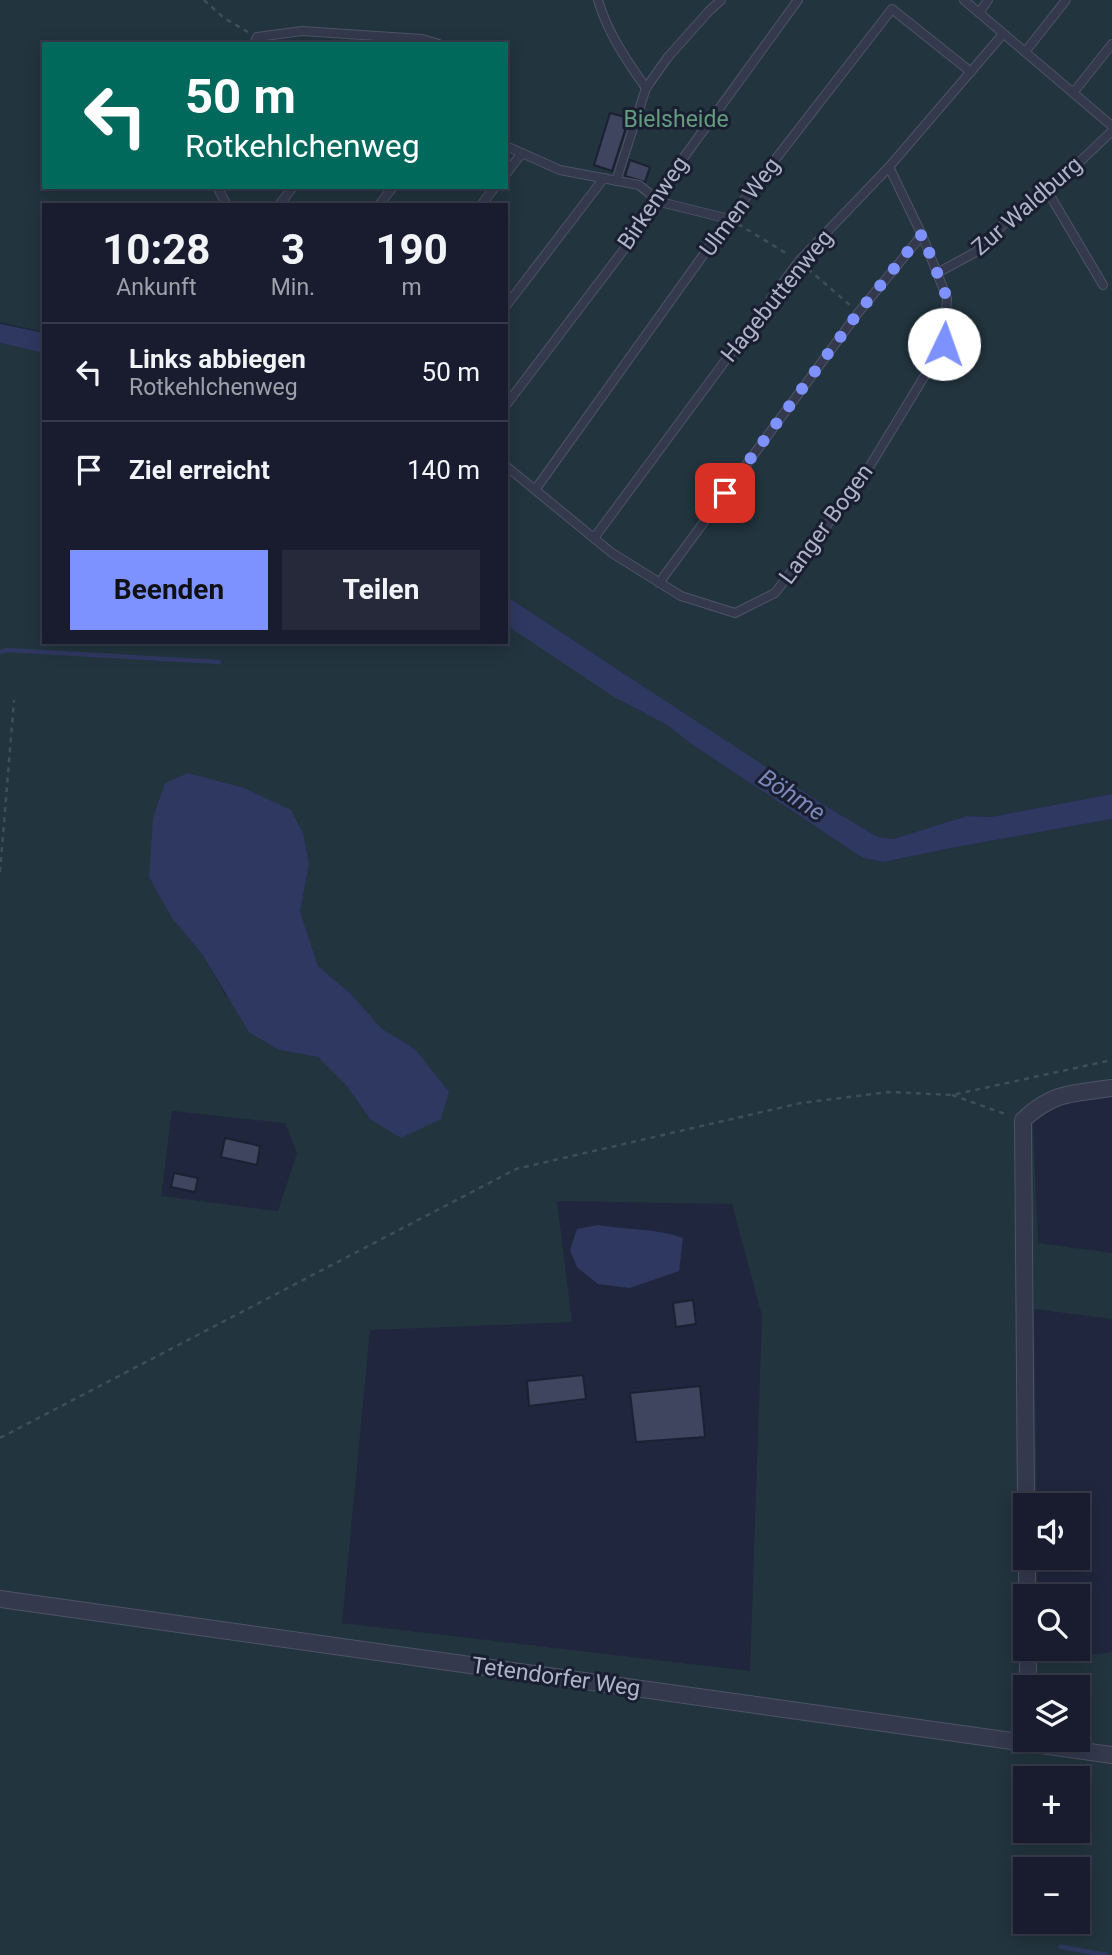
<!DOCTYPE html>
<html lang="de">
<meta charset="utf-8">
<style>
body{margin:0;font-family:Roboto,sans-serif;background:#25293a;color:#f1f3f6;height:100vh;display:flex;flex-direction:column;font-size:26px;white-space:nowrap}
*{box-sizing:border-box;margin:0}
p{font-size:23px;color:#9fa1aa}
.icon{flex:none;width:38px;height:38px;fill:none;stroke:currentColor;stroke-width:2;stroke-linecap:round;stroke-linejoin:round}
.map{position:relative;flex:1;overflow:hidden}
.drawer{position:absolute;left:42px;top:203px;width:466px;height:441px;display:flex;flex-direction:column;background:#181c2e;border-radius:0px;box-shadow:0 4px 18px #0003,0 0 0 2px #363a4a}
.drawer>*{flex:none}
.top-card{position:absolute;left:42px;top:42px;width:466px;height:147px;border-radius:0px;box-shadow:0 4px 18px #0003,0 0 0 2px #363a4a;background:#00695c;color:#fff;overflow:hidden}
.tools{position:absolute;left:1013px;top:1493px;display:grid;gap:14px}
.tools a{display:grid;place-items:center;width:77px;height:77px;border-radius:0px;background:#181c2e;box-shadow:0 4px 18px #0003,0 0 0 2px #363a4a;font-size:35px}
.pin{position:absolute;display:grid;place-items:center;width:60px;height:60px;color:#fff;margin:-30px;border-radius:14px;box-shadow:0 4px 10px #0006}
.me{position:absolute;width:77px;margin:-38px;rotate:3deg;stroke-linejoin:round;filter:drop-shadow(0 0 5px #0008)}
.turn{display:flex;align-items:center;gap:24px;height:147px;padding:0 28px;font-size:32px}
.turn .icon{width:91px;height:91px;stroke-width:2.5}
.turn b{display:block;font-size:49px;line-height:60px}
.eta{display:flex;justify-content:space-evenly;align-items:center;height:119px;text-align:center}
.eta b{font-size:42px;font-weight:700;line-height:49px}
.action{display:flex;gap:14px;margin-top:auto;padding:14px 28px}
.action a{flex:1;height:80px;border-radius:0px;background:#7e92ff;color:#111;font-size:28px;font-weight:700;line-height:80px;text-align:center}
.action a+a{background:#25293a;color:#f1f3f6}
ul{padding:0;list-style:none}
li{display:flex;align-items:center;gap:21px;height:98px;padding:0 28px;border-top:2px solid #363a4a}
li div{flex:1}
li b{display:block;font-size:26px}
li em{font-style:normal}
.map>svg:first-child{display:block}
.green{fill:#22343e;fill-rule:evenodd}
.water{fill:#2f3861}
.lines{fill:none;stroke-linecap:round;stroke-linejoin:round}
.stream{stroke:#2f3861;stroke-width:4.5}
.building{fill:#3f445f;stroke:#1b2033;stroke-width:2}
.lane-casing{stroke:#4f5367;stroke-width:10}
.street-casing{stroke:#4f5367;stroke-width:18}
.path{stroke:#3d5058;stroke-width:2.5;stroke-dasharray:5 5;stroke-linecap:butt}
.lane{stroke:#34394d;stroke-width:8}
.street{stroke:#34394d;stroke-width:16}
.route{stroke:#7e92ff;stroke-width:12;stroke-dasharray:0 21.6}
.labels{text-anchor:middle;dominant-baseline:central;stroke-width:6;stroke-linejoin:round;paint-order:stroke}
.park-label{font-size:23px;fill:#649c7e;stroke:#191e31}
.street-label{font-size:23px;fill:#afb3c9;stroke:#191e31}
.water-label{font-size:24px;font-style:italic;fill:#7c88b8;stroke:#191e31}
</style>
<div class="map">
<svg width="1112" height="1955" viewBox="0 0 1112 1955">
<rect width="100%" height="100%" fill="#20263d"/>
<g class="green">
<path d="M0,0h1112v794l-121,23 -24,-1 -74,23 -15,-2 -54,-32 -318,-209v-391h-462v127l-44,-10zM44,44h462v143h-462z"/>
<path d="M0,343l44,10v289h462v-17l108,72 53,28 23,18 173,115 21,4 67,-14 161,-29v277l-43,4 -36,22 5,121 74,10v66l-78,-10 3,196h-11v53h11l1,38h-12v52l13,1v14l73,-11v303h-1112zM309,865l-9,46 18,55 32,27 32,36 33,20 -45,70 -24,-34 -28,-28 -39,-7 -53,-54 -24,-42 -30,-36zM172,1111l113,12 12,30 -19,58 -117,-15zM557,1201l175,3 30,112 -12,355 -408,-48 28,-293 202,-8zM1026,1687h52v53h-52zM1026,1778h52v52h-52zM1026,1869h52v53h-52z"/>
</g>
<g class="water">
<polygon points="0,324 44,333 44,353 0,343"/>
<polygon points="506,596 824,805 878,837 893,839 967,816 991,817 1112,794 1112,819 951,848 884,862 863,858 690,743 667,725 614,697 506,625"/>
<polygon points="188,773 244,788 291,810 303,833 309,865 300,911 318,966 350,993 382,1029 415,1049 449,1092 441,1119 401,1138 370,1119 346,1085 318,1057 279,1050 249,1032 202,954 172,918 149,877 153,818 165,783"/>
<path d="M598,1225c28,5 58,3 85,13l-4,33 -49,17 -32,-4 -21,-17 -7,-17 7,-21z"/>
</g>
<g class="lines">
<g class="stream">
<polyline points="0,652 7,650 219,662"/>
<polyline points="1061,1947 1107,1955"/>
</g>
</g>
<g class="building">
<polygon points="610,113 629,118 612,171 594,165"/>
<polygon points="630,160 650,167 645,182 625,176"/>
<polygon points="225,1138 260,1146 257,1165 221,1157"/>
<polygon points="174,1173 198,1178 195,1192 171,1187"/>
<polygon points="693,1300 696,1324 676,1327 673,1303"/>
<polygon points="583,1375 586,1399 529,1406 527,1381"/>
<polygon points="700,1386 705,1437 636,1442 630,1393"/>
</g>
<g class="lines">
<defs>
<g id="lane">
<path d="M598,0c9,32 29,61 48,88"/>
<polyline points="964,0 1112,126"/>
<polyline points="979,13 988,0"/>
<polyline points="254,44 257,37 302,31 422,39 439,44"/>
<polyline points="1025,52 1066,0"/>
<polyline points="1073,93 1112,44"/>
<polyline points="506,146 560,170 639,185 660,202 729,219"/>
<polyline points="506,174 522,153"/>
<polyline points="616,181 646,88 668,57 709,11 721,0"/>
<polyline points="217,187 227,205"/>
<polyline points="1048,192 1103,285"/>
<polyline points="279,205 293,187"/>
<polyline points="379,205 393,187"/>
<polyline points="481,205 495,187"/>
<polyline points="937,273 974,253 1006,222 1048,192 1112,131"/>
<polyline points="506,306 604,178"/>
<polyline points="506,405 660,202 676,168 798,0"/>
<polyline points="506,466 612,553 681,596 735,613 775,593 862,479 944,344 947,298 922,235 889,167"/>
<polyline points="535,490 729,219 892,9 971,72"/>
<polyline points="594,538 799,261 889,167 1003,34"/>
<polyline points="659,583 858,313 922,235"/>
</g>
<g id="street">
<path d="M1026,1505l-3,-385c31,-29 49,-26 89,-32"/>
<polyline points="1027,1558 1027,1596"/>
<polyline points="0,1599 1112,1755"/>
<polyline points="1028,1648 1028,1687"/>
</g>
</defs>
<use href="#lane" class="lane-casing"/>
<use href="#street" class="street-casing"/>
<g class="path">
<polyline points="204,0 224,18 248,32"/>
<polyline points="738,224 789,255"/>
<polyline points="808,269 851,306"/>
<polyline points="0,872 14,700"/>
<polyline points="952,1095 1008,1115"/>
<polyline points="0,1438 516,1169 801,1103 888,1092 952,1095 1112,1060"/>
</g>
<use href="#lane" class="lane"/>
<use href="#street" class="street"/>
</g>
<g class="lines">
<polyline class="route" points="725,493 858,313 922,234 947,298 944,344"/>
</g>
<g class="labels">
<g class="park-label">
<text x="676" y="119">Bielsheide</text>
</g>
<g class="street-label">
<text transform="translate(653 203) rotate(-56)">Birkenweg</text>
<text transform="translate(1027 206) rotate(-41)">Zur Waldburg</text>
<text transform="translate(740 207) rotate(-53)">Ulmen Weg</text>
<text transform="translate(777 296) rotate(-51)">Hagebuttenweg</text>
<text transform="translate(826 524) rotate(-54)">Langer Bogen</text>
<text transform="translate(556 1677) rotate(8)">Tetendorfer Weg</text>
</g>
<g class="water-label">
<text transform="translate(792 795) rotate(33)">Böhme</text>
</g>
</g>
</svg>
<div class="tools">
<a><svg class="icon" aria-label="sound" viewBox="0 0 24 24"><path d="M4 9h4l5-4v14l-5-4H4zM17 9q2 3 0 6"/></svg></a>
<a><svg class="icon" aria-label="search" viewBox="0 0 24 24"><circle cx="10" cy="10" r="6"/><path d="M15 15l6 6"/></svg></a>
<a><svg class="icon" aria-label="layers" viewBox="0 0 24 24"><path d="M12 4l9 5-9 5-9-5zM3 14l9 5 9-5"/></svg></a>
<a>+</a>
<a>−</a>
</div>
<div class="pin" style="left:725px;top:493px;background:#d93025"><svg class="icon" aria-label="arrive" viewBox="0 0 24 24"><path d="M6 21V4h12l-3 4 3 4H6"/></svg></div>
<svg class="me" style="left:944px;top:344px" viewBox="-20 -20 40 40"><circle r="19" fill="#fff"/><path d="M0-13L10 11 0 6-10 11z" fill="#7e92ff"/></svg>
<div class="top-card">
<div class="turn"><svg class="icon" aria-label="left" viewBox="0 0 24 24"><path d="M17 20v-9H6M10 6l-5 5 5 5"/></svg><div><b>50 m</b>Rotkehlchenweg</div></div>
</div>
<section class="drawer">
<div class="eta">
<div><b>10:28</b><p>Ankunft</p></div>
<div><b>3</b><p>Min.</p></div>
<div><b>190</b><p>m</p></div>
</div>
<ul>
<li><svg class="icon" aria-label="left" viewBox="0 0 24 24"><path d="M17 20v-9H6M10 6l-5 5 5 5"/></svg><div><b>Links abbiegen</b><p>Rotkehlchenweg</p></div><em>50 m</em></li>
<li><svg class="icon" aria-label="arrive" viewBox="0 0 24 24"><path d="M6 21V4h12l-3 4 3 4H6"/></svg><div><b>Ziel erreicht</b></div><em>140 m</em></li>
</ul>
<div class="action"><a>Beenden</a><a>Teilen</a></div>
</section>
</div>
